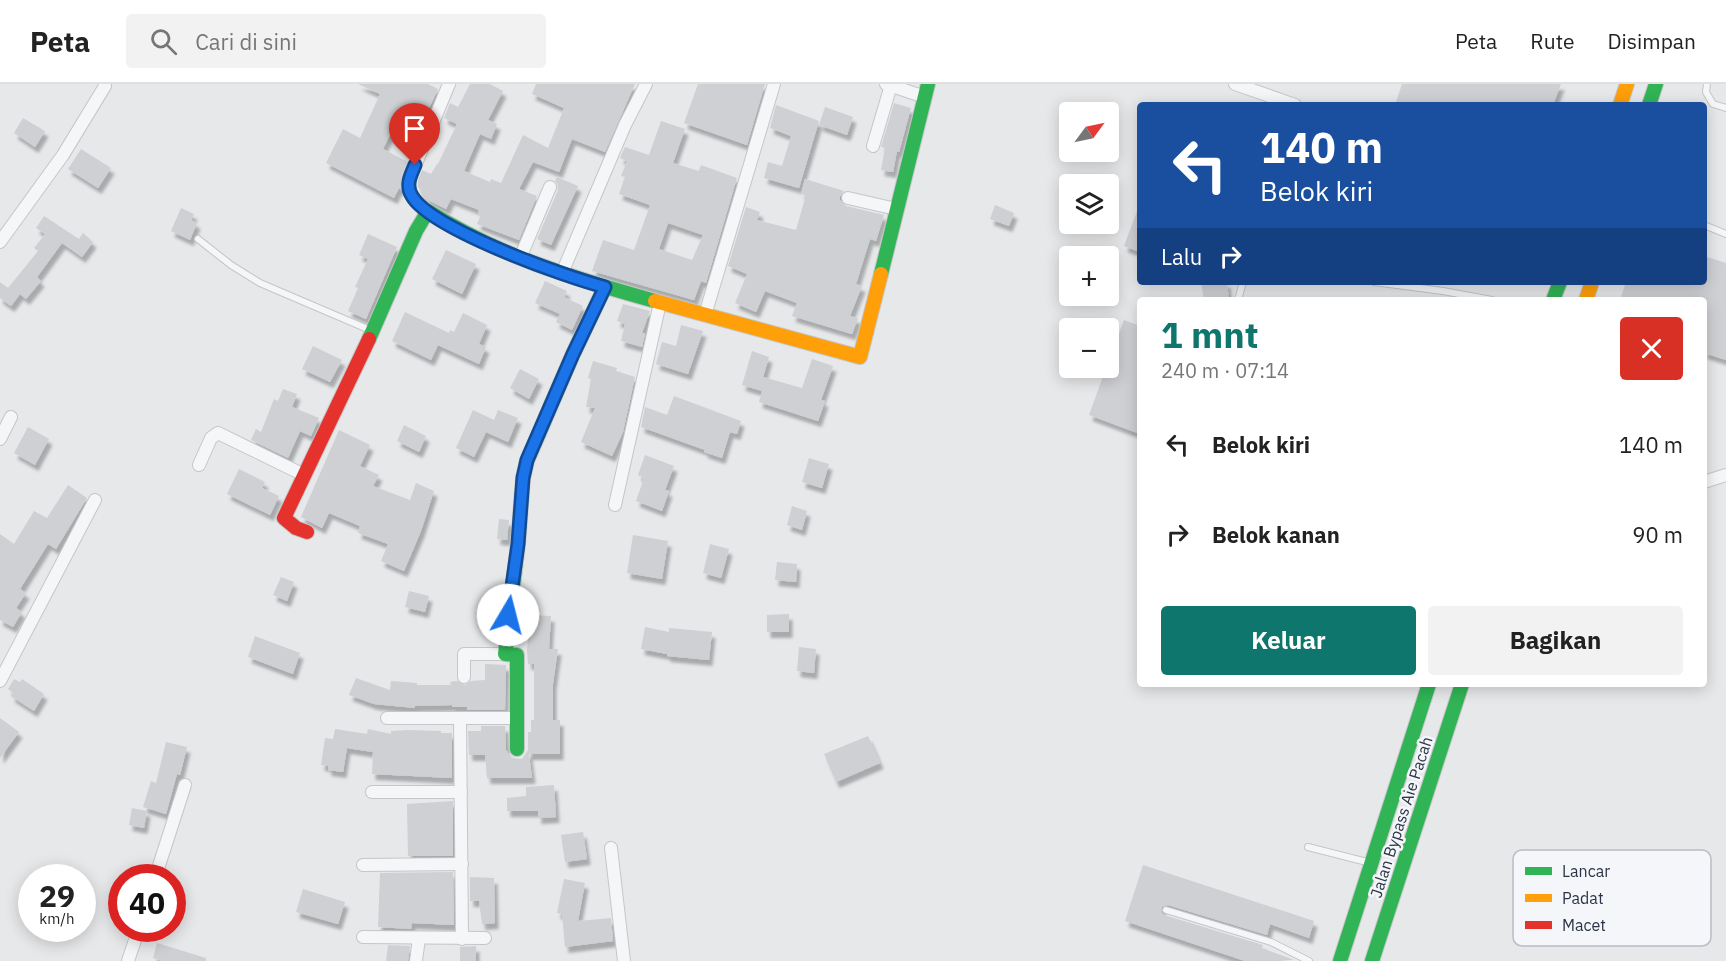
<!DOCTYPE html>
<html lang="id">
<meta charset="utf-8">
<style>
body{margin:0;font-family:"IBM Plex Sans",sans-serif;background:#f2f2f2;color:#222;height:100vh;display:flex;flex-direction:column;font-size:22px;white-space:nowrap}
*{box-sizing:border-box;margin:0}
p{font-size:20px;color:#767676}
.icon{flex:none;width:33px;height:33px;fill:none;stroke:currentColor;stroke-width:2;stroke-linecap:round;stroke-linejoin:round}
.map{position:relative;flex:1;overflow:hidden}
.sheet{position:absolute;left:1137px;top:213px;width:570px;height:390px;display:flex;flex-direction:column;background:#fff;border-radius:6px;box-shadow:0 3px 15px #0003}
.sheet>*{flex:none}
.guide{position:absolute;left:1137px;top:18px;width:570px;height:183px;border-radius:6px;box-shadow:0 3px 15px #0003;background:#1a4fa0;color:#fff;overflow:hidden}
.needle{width:39px;rotate:57deg}
.tools{position:absolute;left:1059px;top:18px;display:grid;gap:12px}
.tools a{display:grid;place-items:center;width:60px;height:60px;border-radius:6px;background:#fff;box-shadow:0 3px 15px #0003;font-size:30px}
.speed{position:absolute;left:18px;top:780px;display:flex;gap:12px;font-size:30px;font-weight:700;text-align:center}
.speed>*{display:grid;place-content:center;width:78px;height:78px;border-radius:50%;background:#fff;box-shadow:0 3px 15px #0003;line-height:1}
.speed small{font-size:15px;font-weight:400}
.speed .limit{border:9px solid #d22;background:#fff;color:#111}
.pin{position:absolute;display:grid;place-items:center;width:51px;height:51px;color:#fff;margin:-62px -26px;border-radius:50% 50% 50% 0;rotate:-45deg;box-shadow:0 0 6px #0007}
.pin .icon{rotate:45deg}
.me{position:absolute;width:66px;margin:-33px;rotate:8deg;stroke-linejoin:round;filter:drop-shadow(0 0 4px #0008)}
.turn{display:flex;align-items:center;gap:21px;height:126px;padding:0 24px;font-size:27px}
.turn .icon{width:78px;height:78px;stroke-width:2.5}
.turn b{display:block;font-size:42px;line-height:51px}
.then{display:flex;align-items:center;height:57px;padding:0 24px;background:#0003;gap:12px;font-size:22px}
.round{display:grid;place-items:center;flex:none;width:63px;height:63px;border-radius:6px;background:#f2f2f2}
.headline{display:flex;align-items:center;justify-content:space-between;height:102px;padding:0 24px}
h1{font-size:36px;font-weight:800;line-height:45px;color:#0f766e}
.cta{display:flex;gap:12px;margin-top:auto;padding:12px 24px}
.cta a{flex:1;height:69px;border-radius:6px;background:#0f766e;color:#fff;font-size:24px;font-weight:800;line-height:69px;text-align:center}
.cta a+a{background:#f2f2f2;color:#222}
ul{padding:0;list-style:none}
li{display:flex;align-items:center;gap:18px;height:90px;padding:0 24px}
li div{flex:1}
li b{display:block;font-size:22px}
li em{font-style:normal}
header{display:flex;align-items:center;gap:36px;box-sizing:border-box;height:84px;padding:0 30px;background:#fff;border-bottom:2px solid #e0e0e0}
header strong{font-size:28px}
nav{display:flex;gap:33px;margin-inline-start:auto;font-size:21px}
.search{width:420px;height:54px;background:#f2f2f2;display:flex;align-items:center;gap:15px;box-sizing:border-box;padding:0 21px;border-radius:6px;color:#767676;font-size:22px}
.map>svg:first-child{display:block}
.building{fill:#ced0d3;fill-rule:evenodd;filter:url(#shadow)}
.lines{fill:none;stroke-linecap:round;stroke-linejoin:round}
.lane-casing{stroke:#c4c6c8;stroke-width:8}
.street-casing{stroke:#c4c6c8;stroke-width:14}
.fast-casing{stroke:#c4c6c8;stroke-width:16}
.slow-casing{stroke:#c4c6c8;stroke-width:16}
.jam-casing{stroke:#c4c6c8;stroke-width:16}
.lane{stroke:#f5f6f7;stroke-width:6}
.street{stroke:#f5f6f7;stroke-width:12}
.fast{stroke:#30b455;stroke-width:14}
.slow{stroke:#ff9f0a;stroke-width:14}
.jam{stroke:#e5322d;stroke-width:14}
.route-casing{stroke:#114b97;stroke-width:15}
.route{stroke:#1a73e8;stroke-width:10}
.labels{text-anchor:middle;dominant-baseline:central;stroke-width:5;stroke-linejoin:round;paint-order:stroke}
.street-label{font-size:16px;fill:#2b3445;stroke:#f4f6f9}
.key{fill:#f4f6f9;stroke:#b8bcc3;stroke-width:1.5}
.key-label{font-size:16px;fill:#2b3445}
</style>
<header>
<strong>Peta</strong>
<div class="search"><svg class="icon" aria-label="search" viewBox="0 0 24 24"><circle cx="10" cy="10" r="6"/><path d="M15 15l6 6"/></svg>Cari di sini</div>
<nav><a>Peta</a><a>Rute</a><a>Disimpan</a></nav>
</header>
<div class="map">
<svg width="1726" height="877" viewBox="0 0 1726 877">
<defs>
<filter id="shadow"><feDropShadow dx="3.5" dy="6" stdDeviation="1.5" flood-color="#0004"/></filter>
</defs>
<rect width="100%" height="100%" fill="#e6e8ea"/>
<g class="building">
<polygon points="358,0 428,0 438,5 422,39 400,29 383,65 408,78 402,93 402,106 399,104 394,114 326,79 343,45 360,54 380,10"/>
<polygon points="470,0 490,0 503,7 488,36 497,40 491,55 480,50 464,87 490,98 491,95 501,99 523,51 548,64 564,24 532,10 536,0 635,0 605,68 572,55 559,88 533,78 519,105 537,112 519,156 477,140 481,131 478,130 479,126 451,115 446,125 428,116 418,103 418,96 422,86 431,90 437,80 438,80 457,40 444,34 450,19 458,23"/>
<polygon points="698,0 765,0 747,61 684,39"/>
<polygon points="1402,0 1561,0 1553,21 1403,21 1396,18"/>
<polygon points="894,19 911,24 899,68 897,67 893,88 881,86 885,64 881,63"/>
<polygon points="776,21 819,37 799,104 764,94 768,78 782,82 791,52 770,44"/>
<polygon points="825,23 853,33 847,51 819,41"/>
<polygon points="23,34 45,47 35,63 14,49"/>
<path d="M661,37l24,8 -12,34 26,8 2,-6 36,13 -31,105 -5,-2 -7,19 -102,-29 11,-31 31,10 16,-45 -31,-11 6,-17 -4,-1 6,-15 -7,-3 5,-11 24,8zM668,139l35,12 -11,25 -33,-11z"/>
<polygon points="81,65 111,84 98,104 68,85"/>
<polygon points="557,93 578,102 551,161 537,155 558,106 558,101 555,97"/>
<polygon points="805,95 844,107 840,112 840,116 846,122 884,131 876,157 870,155 856,200 862,202 850,232 858,234 852,250 792,232 797,219 765,207 756,228 735,219 747,190 728,182 746,123 760,128 757,136 796,146 806,111 801,110"/>
<polygon points="995,121 1014,129 1009,142 990,135"/>
<polygon points="1139,122 1140,122 1140,168 1124,162"/>
<polygon points="181,124 194,130 191,136 197,139 190,156 171,147"/>
<polygon points="44,132 79,155 83,149 93,158 82,173 62,159 37,193 41,197 26,215 20,210 11,222 0,214 0,198 8,204 38,167 34,164 45,150 36,144"/>
<polygon points="368,150 397,163 366,235 348,227 358,204 355,203 368,175 359,171"/>
<polygon points="446,166 476,180 462,210 432,195"/>
<polygon points="1704,172 1726,179 1726,276 1704,269 1704,216 1620,216 1626,198 1704,198"/>
<polygon points="545,197 567,207 564,213 583,222 572,246 556,238 560,230 535,219"/>
<polygon points="1201,198 1227,198 1229,216 1204,216"/>
<polygon points="623,220 650,227 642,249 645,249 642,263 621,257 625,240 617,237"/>
<polygon points="405,228 449,249 450,246 454,248 463,229 487,241 479,260 486,263 479,280 438,261 431,276 392,257"/>
<polygon points="1124,236 1140,242 1140,350 1089,331 1106,284 1108,284 1108,278"/>
<polygon points="681,241 703,247 688,290 656,280 662,258 676,262"/>
<polygon points="313,262 342,276 330,298 302,285"/>
<polygon points="752,267 769,273 763,293 802,304 812,275 833,282 821,316 825,317 818,337 759,318 762,307 742,301"/>
<polygon points="593,277 617,284 616,287 635,293 623,348 612,372 581,358 595,324 586,323 591,295 588,294"/>
<polygon points="520,285 539,295 529,315 510,304"/>
<polygon points="283,305 297,310 292,323 319,334 311,352 300,347 288,374 251,356 256,345 261,348 274,315 278,317"/>
<polygon points="674,312 741,337 737,350 730,348 722,374 704,368 705,366 641,343 645,323 667,331"/>
<polygon points="473,326 494,336 498,326 518,334 508,358 486,348 474,373 456,364"/>
<polygon points="404,341 426,352 419,368 397,357"/>
<polygon points="28,343 49,355 35,381 14,369"/>
<polygon points="339,346 370,361 360,382 379,391 373,402 410,416 416,399 434,407 421,447 404,487 381,477 388,460 358,449 360,442 329,429 322,444 301,433"/>
<polygon points="645,371 674,382 665,406 669,407 662,427 636,417 644,394 638,391"/>
<polygon points="809,374 829,380 822,404 802,398"/>
<polygon points="239,385 265,398 262,404 279,412 270,431 227,410"/>
<polygon points="68,401 87,414 56,465 48,460 20,505 26,509 16,524 22,528 13,543 0,536 0,450 14,460 34,427 47,434"/>
<polygon points="792,422 807,427 802,446 787,441"/>
<polygon points="499,435 509,436 507,456 497,455"/>
<polygon points="633,451 668,457 662,495 627,489"/>
<polygon points="710,460 729,465 721,494 703,489"/>
<polygon points="777,478 797,480 796,498 775,496"/>
<polygon points="281,493 294,498 287,517 273,511"/>
<polygon points="409,507 429,512 425,528 405,523"/>
<polygon points="789,530 789,548 767,548 767,531"/>
<polygon points="530,531 551,532 549,565 558,565 553,600 553,636 560,636 560,670 529,670 532,694 487,694 485,671 469,671 468,647 481,647 481,642 505,642 506,666 511,674 522,675 528,666 528,648 531,648 531,636 534,636 534,580 528,580 527,566"/>
<polygon points="645,543 669,548 669,544 712,548 709,576 667,572 667,570 641,565"/>
<polygon points="255,552 300,569 293,590 248,573"/>
<polygon points="799,563 816,565 814,589 797,587"/>
<polygon points="485,580 506,581 505,626 467,626 467,623 452,623 452,621 415,622 415,624 374,620 349,611 356,594 390,606 391,597 417,599 417,601 451,601 450,598 457,597 465,601 471,597 485,596"/>
<polygon points="14,595 20,598 22,595 44,610 34,627 11,612 13,609 8,605"/>
<polygon points="0,634 19,648 0,674"/>
<polygon points="335,645 367,650 368,645 391,650 391,647 408,646 441,647 441,649 452,649 452,694 372,690 373,668 347,664 343,688 328,686 328,682 321,681 325,654 333,655"/>
<polygon points="868,652 880,679 836,698 824,670"/>
<polygon points="166,658 187,663 180,691 177,690 166,730 143,723 151,697 156,699"/>
<polygon points="554,701 556,733 538,734 538,727 507,727 507,714 526,712 526,703"/>
<polygon points="453,717 453,772 408,772 407,720"/>
<polygon points="132,724 147,727 144,744 129,741"/>
<polygon points="583,748 587,775 565,778 561,751"/>
<polygon points="1143,781 1314,837 1309,854 1270,840 1267,851 1168,821 1162,823 1161,828 1164,831 1263,861 1262,864 1294,876 1245,877 1125,837"/>
<polygon points="453,788 454,841 412,839 411,845 378,843 380,789"/>
<polygon points="470,793 494,794 495,839 482,840 479,817 470,817"/>
<polygon points="564,795 585,799 578,837 611,834 613,857 565,863 562,830 557,829"/>
<polygon points="303,805 345,818 338,840 296,828"/>
<polygon points="157,859 206,874 206,877 162,877 153,874"/>
<polygon points="388,861 410,862 408,877 386,877"/>
<polygon points="476,862 476,877 460,877 460,863"/>
</g>
<g class="lines">
<defs>
<g id="lane">
<polyline points="1707,0 1706,8 1713,20 1726,24"/>
<polyline points="1704,141 1726,150"/>
<polyline points="198,155 231,181 260,199 370,246"/>
<polyline points="1374,198 1443,207 1492,216"/>
<polyline points="1238,216 1243,198"/>
<polyline points="1308,763 1367,778"/>
<polyline points="1166,826 1271,858 1309,877"/>
</g>
<g id="street">
<polyline points="886,0 925,13"/>
<polyline points="1235,0 1295,21"/>
<polyline points="873,62 891,1"/>
<polyline points="848,114 896,125"/>
<path d="M428,127c-12,-10 -21,-16 -18,-33l39,-94"/>
<polyline points="0,158 63,71 105,2"/>
<polyline points="520,174 550,103"/>
<polyline points="562,189 625,41 646,0"/>
<polyline points="705,231 774,0"/>
<polyline points="0,355 11,333"/>
<polyline points="199,381 211,354 218,349 304,391"/>
<polyline points="1704,398 1726,391"/>
<polyline points="615,421 660,219"/>
<polyline points="464,593 464,570 505,570"/>
<polyline points="0,597 95,416"/>
<polyline points="387,634 517,634"/>
<polyline points="460,634 462,855"/>
<polyline points="372,708 461,708"/>
<polyline points="611,764 624,877"/>
<polyline points="363,781 462,780"/>
<polyline points="155,794 185,701"/>
<polyline points="363,853 485,854"/>
<polyline points="128,877 139,844"/>
<polyline points="416,877 419,854"/>
</g>
<g id="fast">
<polyline points="1649,21 1656,0"/>
<polyline points="881,190 928,0"/>
<polyline points="1553,216 1560,198"/>
<path d="M369,255l47,-108 12,-20c70,45 148,68 227,90"/>
<polyline points="517,665 517,571 505,570 518,460 523,394 527,377 573,270 605,203"/>
<polyline points="1340,877 1429,600"/>
<polyline points="1372,877 1462,600"/>
</g>
<g id="slow">
<polyline points="1620,21 1627,0"/>
<polyline points="1586,216 1592,198"/>
<polyline points="655,217 860,273 881,190"/>
</g>
<polyline id="jam" points="307,448 296,444 284,434 369,255"/>
</defs>
<use href="#lane" class="lane-casing"/>
<use href="#street" class="street-casing"/>
<use href="#fast" class="fast-casing"/>
<use href="#slow" class="slow-casing"/>
<use href="#jam" class="jam-casing"/>
<use href="#lane" class="lane"/>
<use href="#street" class="street"/>
<use href="#fast" class="fast"/>
<use href="#slow" class="slow"/>
<use href="#jam" class="jam"/>
</g>
<g class="lines">
<defs>
<path id="route" d="M415,81c-4,10 -10,20 -3,31 19,33 154,81 193,91l-32,67 -46,106 -4,18 -5,66 -10,71"/>
</defs>
<use href="#route" class="route-casing"/>
<use href="#route" class="route"/>
</g>
<g class="labels">
<g class="street-label">
<text transform="translate(1401 733) rotate(-72)">Jalan Bypass Aie Pacah</text>
</g>
</g>
<rect x="1513" y="766" width="198" height="96" rx="9" class="key"/>
<rect x="1525" y="783" width="27" height="8" fill="#30b455"/>
<rect x="1525" y="810" width="27" height="8" fill="#ff9f0a"/>
<rect x="1525" y="837" width="27" height="8" fill="#e5322d"/>
<g class="key-label">
<text x="1562" y="793">Lancar</text>
<text x="1562" y="820">Padat</text>
<text x="1562" y="847">Macet</text>
</g>
</svg>
<div class="tools">
<a><svg class="needle" viewBox="-14 -14 28 28"><path d="M0-13l5 13h-10z" fill="#e53935"/><path d="M0 13l5-13h-10z" fill="#767676"/></svg></a>
<a><svg class="icon" aria-label="layers" viewBox="0 0 24 24"><path d="M12 4l9 5-9 5-9-5zM3 14l9 5 9-5"/></svg></a>
<a>+</a>
<a>−</a>
</div>
<div class="speed"><div>29<small>km/h</small></div><div class="limit">40</div></div>
<div class="pin" style="left:415px;top:81px;background:#d93025"><svg class="icon" aria-label="arrive" viewBox="0 0 24 24"><path d="M6 21V4h12l-3 4 3 4H6"/></svg></div>
<svg class="me" style="left:508px;top:531px" viewBox="-20 -20 40 40"><circle r="19" fill="#fff"/><path d="M0-13L10 11 0 6-10 11z" fill="#1a73e8"/></svg>
<div class="guide">
<div class="turn"><svg class="icon" aria-label="left" viewBox="0 0 24 24"><path d="M17 20v-9H6M10 6l-5 5 5 5"/></svg><div><b>140 m</b>Belok kiri</div></div>
<div class="then">Lalu<svg class="icon" aria-label="right" viewBox="0 0 24 24"><path d="M7 20v-9h11M14 6l5 5-5 5"/></svg></div>
</div>
<section class="sheet">
<div class="headline"><div><h1>1 mnt</h1><p>240 m · 07:14</p></div><a class="round" style="background:#d93025;color:#fff"><svg class="icon" aria-label="close" viewBox="0 0 24 24"><path d="M6 6l12 12M18 6L6 18"/></svg></a></div>
<ul>
<li><svg class="icon" aria-label="left" viewBox="0 0 24 24"><path d="M17 20v-9H6M10 6l-5 5 5 5"/></svg><div><b>Belok kiri</b></div><em>140 m</em></li>
<li><svg class="icon" aria-label="right" viewBox="0 0 24 24"><path d="M7 20v-9h11M14 6l5 5-5 5"/></svg><div><b>Belok kanan</b></div><em>90 m</em></li>
</ul>
<div class="cta"><a>Keluar</a><a>Bagikan</a></div>
</section>
</div>
